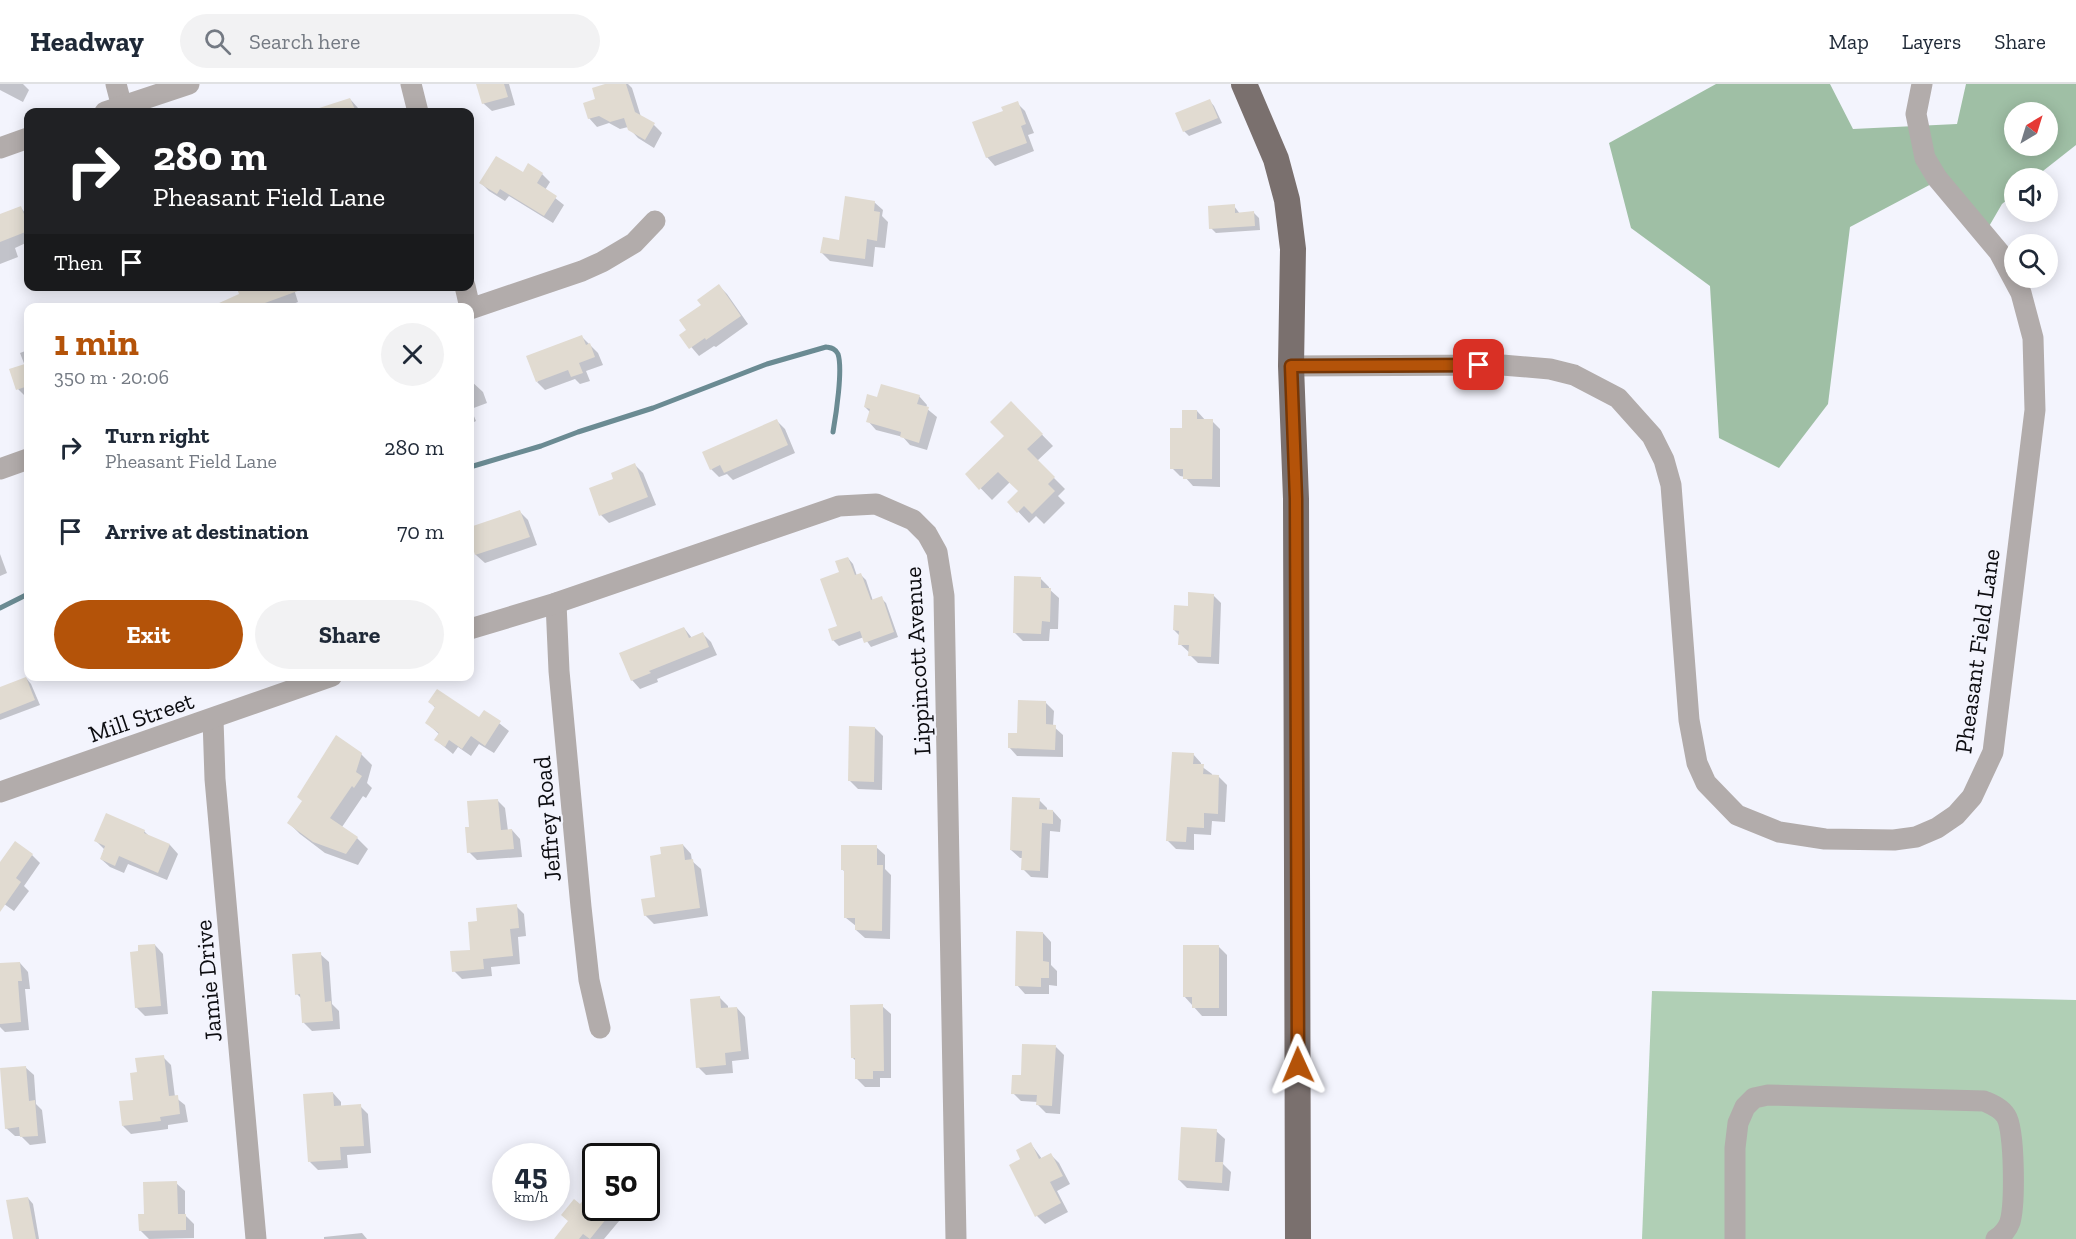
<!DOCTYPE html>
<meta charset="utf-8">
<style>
body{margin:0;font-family:"Zilla Slab",serif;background:#f2f2f3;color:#1f2937;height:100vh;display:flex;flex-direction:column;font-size:22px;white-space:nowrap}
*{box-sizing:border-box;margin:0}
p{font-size:20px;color:#747a83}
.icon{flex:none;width:33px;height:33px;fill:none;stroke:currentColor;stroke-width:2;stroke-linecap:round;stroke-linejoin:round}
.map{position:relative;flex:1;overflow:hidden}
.panel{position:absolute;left:24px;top:219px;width:450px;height:378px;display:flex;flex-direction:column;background:#fff;border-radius:12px;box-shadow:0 3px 15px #0003}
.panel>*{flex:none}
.guide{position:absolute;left:24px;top:24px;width:450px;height:183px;border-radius:12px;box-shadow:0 3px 15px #0003;background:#202124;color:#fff;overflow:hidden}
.needle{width:39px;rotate:38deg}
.fabs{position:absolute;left:2004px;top:18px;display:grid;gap:12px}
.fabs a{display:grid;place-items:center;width:54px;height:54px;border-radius:50%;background:#fff;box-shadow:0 3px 15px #0003;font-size:30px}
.speed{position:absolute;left:492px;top:1059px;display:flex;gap:12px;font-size:30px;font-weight:700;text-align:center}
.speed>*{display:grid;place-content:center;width:78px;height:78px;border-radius:50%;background:#fff;box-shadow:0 3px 15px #0003;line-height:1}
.speed small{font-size:15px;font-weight:400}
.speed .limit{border:3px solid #111;border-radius:9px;background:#fff;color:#111}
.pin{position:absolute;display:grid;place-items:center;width:51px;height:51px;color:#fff;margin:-26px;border-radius:12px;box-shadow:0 3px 9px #0006}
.me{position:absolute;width:66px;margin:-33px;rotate:359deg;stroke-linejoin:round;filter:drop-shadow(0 0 4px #0008)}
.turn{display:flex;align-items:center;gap:21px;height:126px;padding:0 30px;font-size:27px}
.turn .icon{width:78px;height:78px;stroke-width:2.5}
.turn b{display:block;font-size:42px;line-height:51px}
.then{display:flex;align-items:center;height:57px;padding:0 30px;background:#0003;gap:12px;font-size:22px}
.round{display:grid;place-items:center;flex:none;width:63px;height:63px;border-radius:32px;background:#f2f2f3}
.head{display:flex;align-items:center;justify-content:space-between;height:102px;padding:0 30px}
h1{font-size:36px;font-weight:800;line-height:45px;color:#b45309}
.button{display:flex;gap:12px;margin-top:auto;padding:12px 30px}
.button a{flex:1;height:69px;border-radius:36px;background:#b45309;color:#fff;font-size:24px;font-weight:800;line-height:69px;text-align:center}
.button a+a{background:#f2f2f3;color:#1f2937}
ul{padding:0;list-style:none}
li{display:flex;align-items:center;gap:18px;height:84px;padding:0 30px}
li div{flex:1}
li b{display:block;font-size:22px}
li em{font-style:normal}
header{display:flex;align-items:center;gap:36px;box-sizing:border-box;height:84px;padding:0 30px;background:#fff;border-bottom:2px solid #e0e1e3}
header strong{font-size:28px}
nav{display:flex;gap:33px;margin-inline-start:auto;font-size:21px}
.search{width:420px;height:54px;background:#f2f2f3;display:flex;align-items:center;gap:15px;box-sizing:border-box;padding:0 21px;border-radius:33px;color:#747a83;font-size:22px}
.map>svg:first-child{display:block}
.green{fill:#b0cfb5}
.forest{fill:#9fbfa5;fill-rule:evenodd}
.shadow{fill:#0003}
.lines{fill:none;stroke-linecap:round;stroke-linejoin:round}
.stream{stroke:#6b8b93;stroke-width:5}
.building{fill:#e1dbd1}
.minor{stroke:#b2acab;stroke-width:21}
.major{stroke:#7a706e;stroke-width:26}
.route-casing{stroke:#753606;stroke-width:15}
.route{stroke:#b45309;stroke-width:10}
.labels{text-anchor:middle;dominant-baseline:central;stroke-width:4.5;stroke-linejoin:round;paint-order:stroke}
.street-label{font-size:24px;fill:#0c0c10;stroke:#f3f4fd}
</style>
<header>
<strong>Headway</strong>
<div class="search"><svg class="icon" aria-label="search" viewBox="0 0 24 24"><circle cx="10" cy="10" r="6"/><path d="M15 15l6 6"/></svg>Search here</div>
<nav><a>Map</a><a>Layers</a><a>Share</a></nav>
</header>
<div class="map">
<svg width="2076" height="1155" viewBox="0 0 2076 1155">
<rect width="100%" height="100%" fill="#f3f4fd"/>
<polygon class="green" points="1652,907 2076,916 2076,1155 1642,1155"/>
<path class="forest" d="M1716,0h114l23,45 104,-5 9,-40h110v61l-42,33h-20v16l-12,10 -18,31 -47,-54 -87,46 -22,177 -49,64 -60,-30 -9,-152 -79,-58 -22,-85zM2014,28h34v34h-34z"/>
<g class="shadow">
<polygon points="0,0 23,0 29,6 23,18 0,6"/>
<polygon points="478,0 509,0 515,21 492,27 483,19"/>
<polygon points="610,0 628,0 632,4 641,33 654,41 662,49 654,64 638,54 628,43 620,45 609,39 597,43 589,34 597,16"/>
<polygon points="350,15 358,24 360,28 312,28"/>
<polygon points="1209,16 1214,22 1222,39 1189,52 1184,47"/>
<polygon points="1017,19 1025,27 1034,49 1028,51 1034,67 995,82 987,73 1005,28"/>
<polygon points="524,90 542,90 550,98 545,106 564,121 553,139 509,112 505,117 489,107 481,99"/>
<polygon points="874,118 883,126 882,132 888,138 885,164 875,163 873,183 830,177 822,169 840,157"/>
<polygon points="1234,122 1240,130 1254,129 1259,134 1260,146 1216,149 1211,144"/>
<polygon points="20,123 28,132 28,158 15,164 18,173 0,180 0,131"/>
<polygon points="293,202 298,218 283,224 233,224 241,211"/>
<polygon points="719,202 727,210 748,240 716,263 714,262 699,272 681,251 688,246 703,221"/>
<polygon points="582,253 598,269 603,281 586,287 590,297 580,300 575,295 545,306 537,298"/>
<polygon points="28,266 28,313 26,313 18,305 25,282 20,269"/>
<polygon points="470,296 483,308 487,319 471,325 476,337 470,340"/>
<polygon points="919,312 927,321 926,324 937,333 927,366 910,361 903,353 876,346 868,337 870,328 865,323 878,315"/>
<polygon points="1011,319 1053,362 1037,377 1065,405 1058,412 1065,419 1044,440 1036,432 1029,439 1009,418 1020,408 1010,398 992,416 967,390 1006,352"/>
<polygon points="1197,327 1206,337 1212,337 1220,345 1220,403 1193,402 1185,393 1180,392 1172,384"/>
<polygon points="776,336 785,345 795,369 733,396 727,390 719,393 711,385"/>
<polygon points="635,381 643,389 656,421 609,439 601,431 615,396"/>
<polygon points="520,428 528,436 537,461 485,479 476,471 470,451 470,445"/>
<polygon points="0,470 7,489 0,492"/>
<polygon points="848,474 853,480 857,492 861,491 866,496 873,517 881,514 886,519 898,553 871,563 864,553 839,562 833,556 839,543 841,489"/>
<polygon points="1040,494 1049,503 1049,505 1059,514 1058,545 1050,545 1049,557 1023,557 1015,549"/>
<polygon points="1213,511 1221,519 1219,580 1198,579 1190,571 1190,569 1180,560 1180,552 1174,546 1189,524"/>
<polygon points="684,544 692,554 703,550 711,558 717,571 657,595 658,598 640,605 632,596"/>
<polygon points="26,594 31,600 40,621 0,636 0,605"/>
<polygon points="430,618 480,635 485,628 509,647 494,669 479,660 471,672 458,663 453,670 436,656 440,651 427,639 436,625"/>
<polygon points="1046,619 1054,627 1053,642 1063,651 1063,673 1017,672 1009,663"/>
<polygon points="875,644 883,652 882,706 858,705 850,697"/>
<polygon points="361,670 372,681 367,699 372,704 366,714 363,712 342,743 357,754 368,765 358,781 325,769 300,750 289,739 303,717"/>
<polygon points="1193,670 1201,679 1201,682 1212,690 1212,692 1219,693 1227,701 1225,738 1212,737 1211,751 1194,750 1194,766 1176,765 1168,757"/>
<polygon points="497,716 505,724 508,747 512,746 520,755 522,773 477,776 469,768 471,744"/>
<polygon points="1039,716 1047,724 1047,727 1053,727 1061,736 1060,748 1050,747 1048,794 1031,793 1023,785 1023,774 1020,774 1011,766"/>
<polygon points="144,747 150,753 170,761 178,770 167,796 128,780 124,789 110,783 101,775 104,765 96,757"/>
<polygon points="683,761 691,770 692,777 701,785 708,832 654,840 645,831 657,814 663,771"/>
<polygon points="876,763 885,771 885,785 891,791 890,855 865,854 856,846 856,842 846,834 846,789 842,785"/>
<polygon points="32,771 40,779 24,802 29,807 14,827 0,817 0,780"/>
<polygon points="516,822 524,830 526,852 518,853 520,880 491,883 492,892 462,895 454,887 472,867 479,838"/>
<polygon points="1043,849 1051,858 1051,881 1057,887 1057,902 1049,901 1049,910 1025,910 1017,901"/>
<polygon points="155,861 163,870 168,930 145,932 136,923"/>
<polygon points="1219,863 1227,871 1227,932 1202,932 1184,912"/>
<polygon points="320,870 329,878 332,920 339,927 340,945 312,947 304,939 302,915 297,910"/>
<polygon points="20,879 28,888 30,905 25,905 29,946 5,948 0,943 0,881"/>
<polygon points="720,914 728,922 728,925 737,924 745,933 749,975 732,977 733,989 706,991 698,983"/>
<polygon points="882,922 891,930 891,994 880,994 880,1003 865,1003 857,995 857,978 852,973"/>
<polygon points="1056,963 1064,971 1060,1030 1046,1029 1038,1021 1038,1018 1021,1017 1013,1009 1022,993"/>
<polygon points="163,973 171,981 175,1013 185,1021 188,1038 168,1041 168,1045 131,1050 123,1042 134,1017"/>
<polygon points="25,983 34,991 36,1020 42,1026 46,1059 30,1061 21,1052 15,1052 6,1044"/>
<polygon points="333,1009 341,1018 341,1023 360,1022 368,1030 371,1069 347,1071 348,1084 318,1086 310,1078"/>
<polygon points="1216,1047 1225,1055 1223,1080 1231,1088 1229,1107 1187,1104 1179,1096"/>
<polygon points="1031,1060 1042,1075 1051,1071 1059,1079 1070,1100 1057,1107 1068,1128 1045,1140 1037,1132 1022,1076"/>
<polygon points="176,1099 185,1107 185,1131 194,1140 194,1154 149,1155 140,1146 145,1132"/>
<polygon points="28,1114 33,1120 39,1155 14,1155"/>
<polygon points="581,1122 596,1124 630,1124 604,1155 565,1155"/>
<polygon points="362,1149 367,1155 324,1155 324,1153"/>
</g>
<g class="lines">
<g class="stream">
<path d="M470,383l71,-21 37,-14 75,-24 114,-44 59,-17c5,1 9,1 12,7 5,15 -2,61 -5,78"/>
<polyline points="0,524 28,510"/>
</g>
</g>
<g class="building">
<polygon points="476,0 504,0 508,13 482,20"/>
<polygon points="605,0 626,0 635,28 655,39 645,56 628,46 624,34 610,38 599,32 588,35 583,19 595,15 592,4"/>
<polygon points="350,14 356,28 314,28 313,26"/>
<polygon points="1210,15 1218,34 1183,48 1175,29"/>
<polygon points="1018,17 1026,40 1021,42 1027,59 986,74 972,38 1003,27 1001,23"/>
<polygon points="496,72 523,88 528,79 543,89 537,99 557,112 544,132 500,105 497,110 479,99"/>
<polygon points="845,112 875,117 874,127 880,128 877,157 867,155 865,175 820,169 823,153 839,156"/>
<polygon points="1235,120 1235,129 1254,127 1255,142 1209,145 1208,122"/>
<polygon points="21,122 28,141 28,147 0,158 0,130"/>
<polygon points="719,200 741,232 706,256 705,254 689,265 679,251 686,246 679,236 701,221 697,216"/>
<polygon points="236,202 306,202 306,204 265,219 267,224 208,224 239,210"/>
<polygon points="582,251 586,261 590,259 595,273 579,279 583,289 571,293 568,286 536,298 526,272"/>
<polygon points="28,279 28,302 16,306 9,285"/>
<polygon points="881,300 920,311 917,320 929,323 919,359 900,353 901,348 866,338 870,325 864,323 867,310 877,313"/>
<polygon points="1011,317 1043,350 1027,365 1055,393 1048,400 1055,407 1032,430 1024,422 1017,429 1007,418 1018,407 998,388 979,406 965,390 1004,352 990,338"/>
<polygon points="1182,326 1197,326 1197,335 1213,335 1212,395 1183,395 1183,385 1170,385 1170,344 1182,344"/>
<polygon points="777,335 788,361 724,389 720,381 710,386 702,368"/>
<polygon points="635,379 648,413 599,432 589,404 613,395 611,389"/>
<polygon points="520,426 530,453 475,471 470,455 470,443"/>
<polygon points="848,473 855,491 861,489 871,516 882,512 894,548 864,559 860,547 832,557 828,545 837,542 820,495 839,488 835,477"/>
<polygon points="1014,492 1041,493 1041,504 1051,504 1050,538 1042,537 1041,550 1013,549"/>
<polygon points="1188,508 1214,510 1211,573 1188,572 1189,561 1178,561 1179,547 1173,546 1174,521 1188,522"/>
<polygon points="684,543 689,554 703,548 709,563 649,587 651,589 631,597 619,569"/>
<polygon points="26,593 35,616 0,630 0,603"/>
<polygon points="437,605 479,633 484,626 501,637 485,662 471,652 462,665 449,656 445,663 434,656 439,649 425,639 435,623 428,618"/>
<polygon points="1018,616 1046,617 1046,640 1056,641 1055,666 1008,664 1008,649 1017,649"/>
<polygon points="849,642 875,643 874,698 848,697"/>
<polygon points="336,651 362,669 356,688 362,692 354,704 352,702 330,734 358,753 346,770 313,758 287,739 302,717 297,713"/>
<polygon points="1172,668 1194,669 1193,680 1204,680 1203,690 1219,691 1218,730 1204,729 1204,744 1187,743 1186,758 1166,757"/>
<polygon points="1012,713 1040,714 1039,725 1053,726 1053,740 1042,739 1040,787 1021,786 1022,767 1010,766"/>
<polygon points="498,715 501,746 512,745 514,765 467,769 465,743 469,743 467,717"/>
<polygon points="106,729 145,746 144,749 170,760 158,789 119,772 115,782 100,775 105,762 94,757"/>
<polygon points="15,757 33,770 16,794 21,798 0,828 0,778"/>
<polygon points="683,760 685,776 693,775 700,824 644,832 641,815 655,813 650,772 661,770 660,763"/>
<polygon points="841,761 877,761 877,781 883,781 882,847 855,846 855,834 844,834 844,786 841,786"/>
<polygon points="517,820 519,844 510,845 513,872 483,875 484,885 452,888 450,867 470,866 468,838 477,837 476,824"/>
<polygon points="1016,847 1043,848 1043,877 1049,878 1049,894 1041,894 1041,903 1015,902"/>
<polygon points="155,860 161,922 135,924 130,868 138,867 138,861"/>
<polygon points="1183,861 1219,861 1219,924 1192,924 1192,913 1183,913"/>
<polygon points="321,868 325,918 331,917 333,937 302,939 300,910 295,911 292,870"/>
<polygon points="20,878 22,897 18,897 21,938 0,940 0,879"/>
<polygon points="720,912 721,924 737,923 741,967 725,969 726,981 696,984 690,915"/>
<polygon points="883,920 884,987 873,987 873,995 855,995 855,974 851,974 850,921"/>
<polygon points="1022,960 1056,961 1052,1022 1036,1021 1037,1011 1011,1010 1012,991 1021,991"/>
<polygon points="164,971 169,1012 178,1011 180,1030 160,1033 161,1037 122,1042 119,1017 133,1016 130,989 137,988 135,974"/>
<polygon points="26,982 29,1017 35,1016 38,1052 20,1053 19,1043 5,1045 0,984"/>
<polygon points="333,1008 334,1022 361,1020 364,1062 340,1063 341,1076 308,1078 303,1010"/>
<polygon points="1181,1043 1217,1045 1215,1078 1223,1078 1222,1099 1178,1096"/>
<polygon points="1031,1058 1039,1075 1051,1069 1063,1092 1050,1098 1061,1119 1035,1133 1009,1081 1020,1075 1016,1066"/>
<polygon points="177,1097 178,1130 186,1130 186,1146 139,1147 138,1130 144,1130 143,1098"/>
<polygon points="596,1101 596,1124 615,1124 590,1155 583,1150 579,1155 554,1155 568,1137 561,1131 574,1115 580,1120"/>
<polygon points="28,1113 36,1155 13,1155 6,1116"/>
</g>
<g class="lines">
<g class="minor">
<polyline points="116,0 122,23"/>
<polyline points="411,0 418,28"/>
<polyline points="105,28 189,0"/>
<polyline points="0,64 28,54"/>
<polyline points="465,202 470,224"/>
<polyline points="470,225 582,187 602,178 634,159 655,137"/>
<polyline points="1291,282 1502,281 1550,285 1574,291 1618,314 1652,352 1664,376 1671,401 1689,636 1697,679 1706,699 1737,731 1779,748 1825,755 1894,756 1916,753 1937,744 1956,731 1972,713 1993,668 2035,326 2033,254 2021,209 1999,168 1937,94 1925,74 1916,30 1922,0"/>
<polyline points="0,385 28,375"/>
<polyline points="556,519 559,587 581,823 589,896 600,944"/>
<polyline points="470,545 556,519 839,422 876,420 913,436 927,450 937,468 944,512 956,1155"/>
<polyline points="213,635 215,695 256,1155"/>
<polyline points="0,708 332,592"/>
<path d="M1735,1155v-91l3,-25 7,-16 9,-9 14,-3 216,6c9,4 17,7 22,15 9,14 9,89 4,106 -2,6 -8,14 -14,17"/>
</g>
<polyline class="major" points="1244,0 1276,75 1287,116 1293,165 1291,282 1296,415 1298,1155"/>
</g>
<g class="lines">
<defs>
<polyline id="route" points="1298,981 1296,415 1291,282 1479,281"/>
</defs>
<use href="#route" class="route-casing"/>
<use href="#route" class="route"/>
</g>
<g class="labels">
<g class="street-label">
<text transform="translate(1977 567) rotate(-82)">Pheasant Field Lane</text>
<text transform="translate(917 577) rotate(-93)">Lippincott Avenue</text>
<text transform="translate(141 633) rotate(-19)">Mill Street</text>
<text transform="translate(547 735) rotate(-95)">Jeffrey Road</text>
<text transform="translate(208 897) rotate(-95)">Jamie Drive</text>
</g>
</g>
</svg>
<div class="fabs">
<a><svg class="needle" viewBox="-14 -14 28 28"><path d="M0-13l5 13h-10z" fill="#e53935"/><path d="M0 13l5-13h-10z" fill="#747a83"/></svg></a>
<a><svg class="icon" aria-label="sound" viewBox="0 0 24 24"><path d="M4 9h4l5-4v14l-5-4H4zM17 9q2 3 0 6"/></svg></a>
<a><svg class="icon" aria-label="search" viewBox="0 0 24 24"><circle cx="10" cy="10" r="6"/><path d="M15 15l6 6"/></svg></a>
</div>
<div class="speed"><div>45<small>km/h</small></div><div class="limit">50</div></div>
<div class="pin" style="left:1479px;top:281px;background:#d93025"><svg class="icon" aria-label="arrive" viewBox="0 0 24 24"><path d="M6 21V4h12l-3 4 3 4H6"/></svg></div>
<svg class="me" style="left:1298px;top:981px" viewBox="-20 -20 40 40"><path d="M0-17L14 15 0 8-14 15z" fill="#b45309" stroke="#fff" stroke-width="4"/></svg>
<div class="guide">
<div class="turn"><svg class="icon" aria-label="right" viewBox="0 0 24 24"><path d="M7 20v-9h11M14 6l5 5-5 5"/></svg><div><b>280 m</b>Pheasant Field Lane</div></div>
<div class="then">Then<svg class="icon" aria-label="arrive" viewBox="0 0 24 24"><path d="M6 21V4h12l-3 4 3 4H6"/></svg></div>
</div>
<section class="panel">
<div class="head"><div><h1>1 min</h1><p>350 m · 20:06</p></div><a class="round"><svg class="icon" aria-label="close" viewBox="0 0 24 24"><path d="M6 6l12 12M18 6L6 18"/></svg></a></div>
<ul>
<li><svg class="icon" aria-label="right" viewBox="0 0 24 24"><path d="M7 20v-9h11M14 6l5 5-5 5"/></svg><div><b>Turn right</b><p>Pheasant Field Lane</p></div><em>280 m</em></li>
<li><svg class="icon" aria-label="arrive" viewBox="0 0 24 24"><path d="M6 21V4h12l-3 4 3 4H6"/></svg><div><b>Arrive at destination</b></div><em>70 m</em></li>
</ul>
<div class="button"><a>Exit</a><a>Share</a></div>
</section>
</div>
